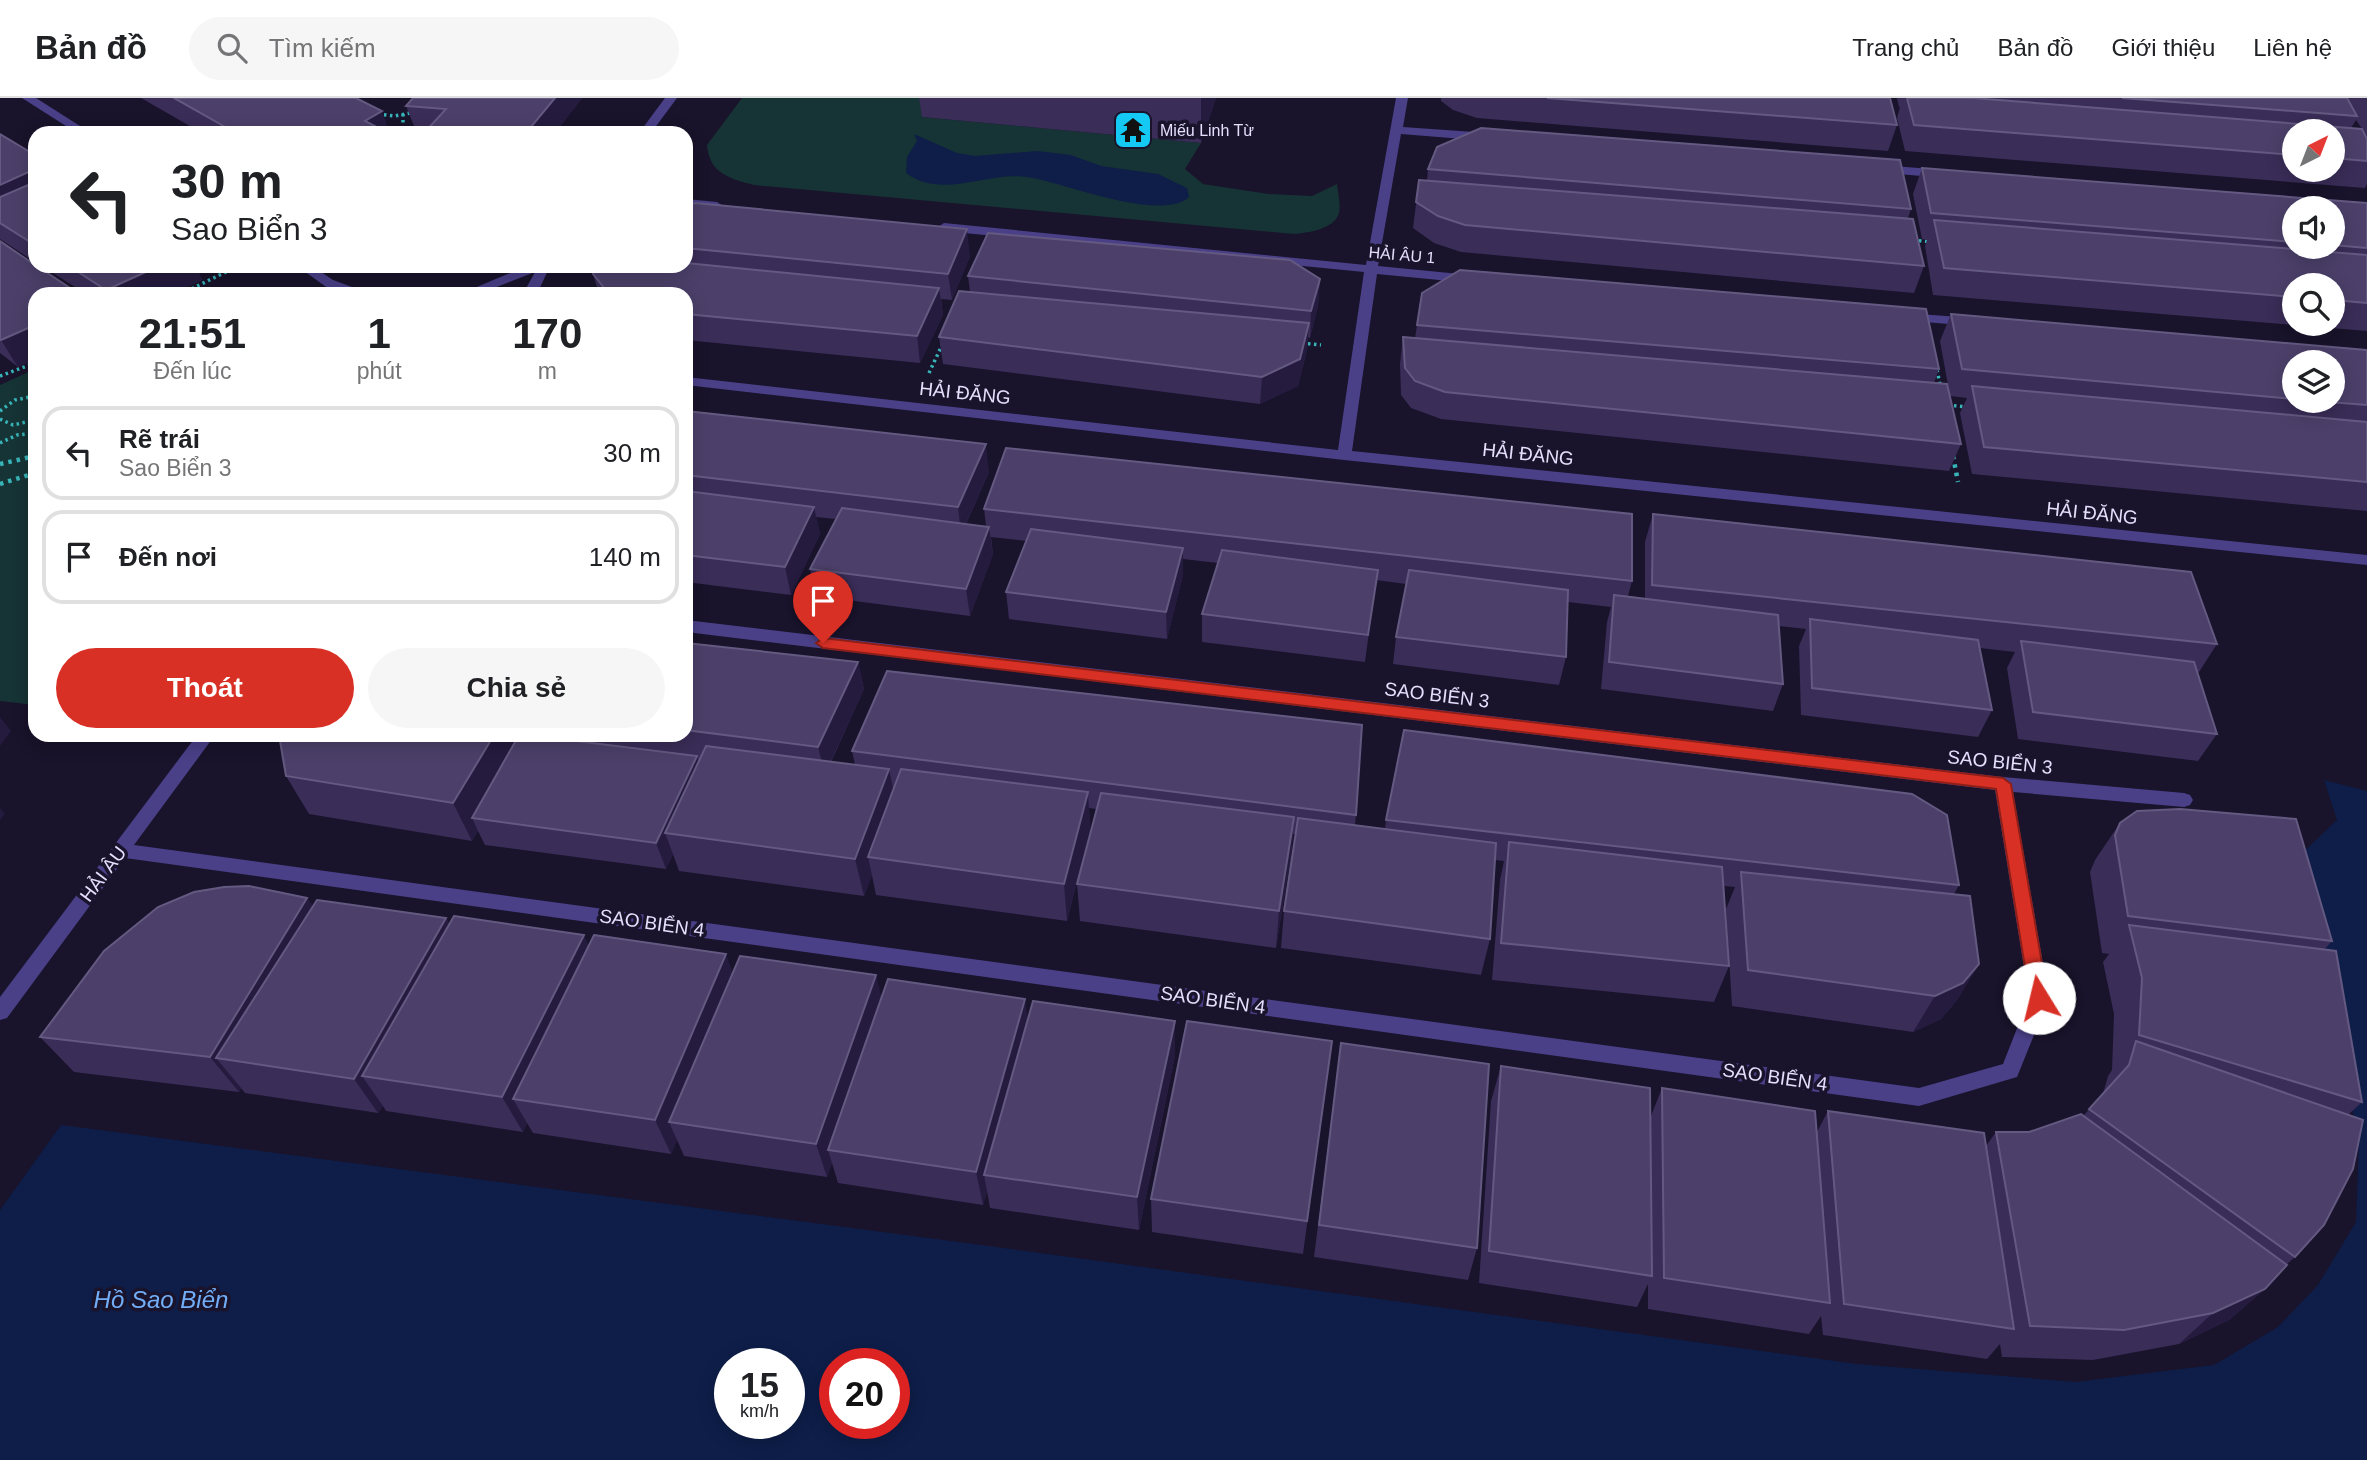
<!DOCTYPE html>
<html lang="vi">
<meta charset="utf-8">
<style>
body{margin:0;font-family:Helvetica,sans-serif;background:#f6f6f6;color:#202124;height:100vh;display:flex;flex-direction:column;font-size:26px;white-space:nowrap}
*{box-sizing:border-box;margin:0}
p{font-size:23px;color:#757577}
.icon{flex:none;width:38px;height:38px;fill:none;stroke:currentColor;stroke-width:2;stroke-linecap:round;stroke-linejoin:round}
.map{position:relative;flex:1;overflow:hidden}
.details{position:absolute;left:28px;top:189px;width:665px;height:455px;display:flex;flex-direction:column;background:#fff;border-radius:21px;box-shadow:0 4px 18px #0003}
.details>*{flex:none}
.guide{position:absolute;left:28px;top:28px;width:665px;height:147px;border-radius:21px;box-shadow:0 4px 18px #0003;background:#fff;color:#202124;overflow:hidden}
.needle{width:46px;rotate:42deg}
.controls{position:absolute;left:2282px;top:21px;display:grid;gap:14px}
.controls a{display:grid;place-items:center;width:63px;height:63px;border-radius:50%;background:#fff;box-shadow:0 4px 18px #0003;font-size:35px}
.speed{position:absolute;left:714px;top:1250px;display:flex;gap:14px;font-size:35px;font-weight:700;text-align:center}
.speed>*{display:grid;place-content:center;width:91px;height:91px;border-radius:50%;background:#fff;box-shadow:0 4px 18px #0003;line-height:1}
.speed small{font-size:18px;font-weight:400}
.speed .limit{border:10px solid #d22;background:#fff;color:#111}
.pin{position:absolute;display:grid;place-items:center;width:60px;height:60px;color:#fff;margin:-72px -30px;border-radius:50% 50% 50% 0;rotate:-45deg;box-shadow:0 0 7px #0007}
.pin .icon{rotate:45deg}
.me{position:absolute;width:77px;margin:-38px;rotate:351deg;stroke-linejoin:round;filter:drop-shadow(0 0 5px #0008)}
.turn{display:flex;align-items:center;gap:24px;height:147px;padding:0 28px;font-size:32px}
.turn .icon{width:91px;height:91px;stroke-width:2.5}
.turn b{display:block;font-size:49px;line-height:60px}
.eta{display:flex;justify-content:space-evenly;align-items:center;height:119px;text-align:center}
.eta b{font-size:42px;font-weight:600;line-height:49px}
.cta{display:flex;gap:14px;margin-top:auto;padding:14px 28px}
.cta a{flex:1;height:80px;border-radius:42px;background:#d93025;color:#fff;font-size:28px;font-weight:600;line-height:80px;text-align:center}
.cta a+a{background:#f6f6f6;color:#202124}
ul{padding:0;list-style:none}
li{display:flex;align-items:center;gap:21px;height:94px;margin:0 14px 10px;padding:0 14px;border:4px solid #e0e0e0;border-radius:21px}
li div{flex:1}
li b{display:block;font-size:26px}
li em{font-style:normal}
header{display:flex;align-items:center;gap:42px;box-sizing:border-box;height:98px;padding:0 35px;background:#fff;border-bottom:2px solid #e0e0e0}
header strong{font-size:33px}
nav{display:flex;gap:38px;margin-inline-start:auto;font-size:24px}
.search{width:490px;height:63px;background:#f6f6f6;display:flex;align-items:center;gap:18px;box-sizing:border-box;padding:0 24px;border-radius:38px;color:#757577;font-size:26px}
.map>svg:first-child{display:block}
.green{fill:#163335}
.water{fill:#0e1e49;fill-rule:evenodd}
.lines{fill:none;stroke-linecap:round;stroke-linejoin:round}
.path-far1{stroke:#37b5b9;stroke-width:3.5;stroke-dasharray:2.5 3.5;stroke-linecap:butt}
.path{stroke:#37b5b9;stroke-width:4.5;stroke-dasharray:3.5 5;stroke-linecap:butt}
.minor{fill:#4a4088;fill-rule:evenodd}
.wall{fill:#3a2d58;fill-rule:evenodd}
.shaded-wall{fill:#251b3f}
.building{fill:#4c406a;stroke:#645981;stroke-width:2}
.route{fill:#d93025;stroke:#8d1f18;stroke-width:2}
.labels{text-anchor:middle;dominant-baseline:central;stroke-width:7;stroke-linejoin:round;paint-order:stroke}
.far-poi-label{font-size:16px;fill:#e5dffd;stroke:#19132b;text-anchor:start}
.far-street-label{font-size:16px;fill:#e5dffd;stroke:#19132b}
.street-label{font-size:19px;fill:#e5dffd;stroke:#19132b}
.near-water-label{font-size:24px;font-style:italic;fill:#72aef8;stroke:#19132b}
</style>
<header>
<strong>Bản đồ</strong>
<div class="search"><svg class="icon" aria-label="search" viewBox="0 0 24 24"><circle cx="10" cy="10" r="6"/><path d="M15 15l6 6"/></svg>Tìm kiếm</div>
<nav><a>Trang chủ</a><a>Bản đồ</a><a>Giới thiệu</a><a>Liên hệ</a></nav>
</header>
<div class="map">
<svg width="2367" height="1362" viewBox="0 0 2367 1362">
<rect width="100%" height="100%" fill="#19132b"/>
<g class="green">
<path d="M742,0h188l-8,19 279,26 -16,26 18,15 66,10 43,2 25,-12c1,9 4,21 2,29 -4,16 -32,20 -45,21l-540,-49c-24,-6 -45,-12 -47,-40z"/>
<polygon points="35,271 35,607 0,603 0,287"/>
</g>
<g class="water">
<path d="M914,36l43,19 18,3 63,-5 33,4 30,11 57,8 29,14 2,9c-29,26 -126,-15 -162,-20 -39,-6 -86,23 -121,-4l1,-16 10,-16z"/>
<path d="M2324,682l43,11v669h-2367v-250l61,-85 898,117 898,122 219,18 138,-17 64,-38 40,-42 38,-63 3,-83 -63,-280 41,-39zM730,1265h59v60h-59zM835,1265h59v60h-59z"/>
</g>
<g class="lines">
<g class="path-far1">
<polyline points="378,16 395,18 415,14"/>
<polyline points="403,16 403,35"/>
<polyline points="1913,142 1932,144"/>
<polyline points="181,196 236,169"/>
<polyline points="1302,245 1321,247"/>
<polyline points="1937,272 1941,291"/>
<polyline points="929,275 943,245"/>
<polyline points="0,278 35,265"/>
<polyline points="1948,307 1967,309"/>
<polyline points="0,313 15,302 35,298"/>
<polyline points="0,321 13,327 35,322"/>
<polyline points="0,345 17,337 35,335"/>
</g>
<g class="path">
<polyline points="1953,358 1958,384"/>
<polyline points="0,366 35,358"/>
<polyline points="0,386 35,375"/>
</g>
<g class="minor">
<polygon points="22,0 36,0 91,35 77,35"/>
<polygon points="665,0 677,0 651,35 639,35"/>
<polygon points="1396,0 1408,0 1403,29 1488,35 1494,39 1488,43 1401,36 1378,168 1470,177 1476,181 1470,185 1377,176 1352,353 2367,457 2367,467 1344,362 686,287 686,279 1338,352 1364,174 944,133 938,129 944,125 1366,167"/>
<polygon points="1879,67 1945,72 1951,76 1945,80 1875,74 1875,68"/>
<polygon points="686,101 717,104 723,108 717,112 686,109"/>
<polygon points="297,168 312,168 333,182 371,196 336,196"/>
<polygon points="527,168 550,168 537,196 523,196 535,174 479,196 460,196"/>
<polygon points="1906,215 1972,220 1979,224 1972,228 1901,222 1899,219"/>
<polygon points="686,522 2003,679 2184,695 2190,697 2193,702 2190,707 2184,709 2013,694 2049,900 2017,979 1919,1008 125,760 7,920 0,922 0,899 197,637 215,637 134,747 1919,990 2003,966 2029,900 1995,692 686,534"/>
</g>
</g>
<g class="wall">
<polygon points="141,0 356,0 390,35 202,35"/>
<polygon points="413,0 582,0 555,35 424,35 425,34 416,33 406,8"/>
<polygon points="919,0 1216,0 1201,45 922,19"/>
<polygon points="1441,0 1890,0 1897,27 1888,53 1477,20 1453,12 1441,3"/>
<path d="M1897,0h470v38l-11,-16 -5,8 16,11v45l-2,4 -460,-37 -8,-33 3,-11h-1zM2294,33h39v39h-39z"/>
<polygon points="0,36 35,57 35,164 0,141"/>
<path d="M1922,70l445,35v128l-434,-36 -8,-49 2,-6 -5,-1 -9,-45zM2294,110h39v39h-39zM2294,187h39v39h-39z"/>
<polygon points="1428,71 1911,111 1908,120 1924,168 1914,195 1461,154 1434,145 1413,130 1419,82 1427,82"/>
<polygon points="686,108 970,158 952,202 941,201 943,217 920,265 686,242 686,196 599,196 593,176 686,168"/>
<polygon points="0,143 35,196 35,261 18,269 0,255"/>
<polygon points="42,168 195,168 202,182 170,196 86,196"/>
<polygon points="968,178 1320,181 1318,208 1310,240 1308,239 1307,252 1298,288 1260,306 943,266 939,239 970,194"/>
<polygon points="1422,195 1939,271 1934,285 1961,346 1949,373 1441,321 1411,310 1401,297 1400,266 1403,239 1415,240"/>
<path d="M1951,216l416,36v161l-395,-37 -12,-61 7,-15 -17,-2 -10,-55zM2294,264l39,39h-39z"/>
<polygon points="686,313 989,374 966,426 986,428 984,411 1632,483 1628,498 1645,500 1645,444 1653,416 2217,546 2199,574 2197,573 2217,636 2198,663 2018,641 2007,570 2015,554 1980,550 1992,612 1978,639 1801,617 1799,548 1806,531 1779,528 1783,586 1773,613 1601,591 1607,524 1611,509 1568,504 1566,559 1559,587 1393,566 1396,539 1406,486 1376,482 1365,564 1202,544 1202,516 1218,465 1183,461 1183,477 1167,541 1009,521 1006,494 1027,443 991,439 993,456 970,518 816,498 810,471 836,421 816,419 820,436 791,497 686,484"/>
<polygon points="686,545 858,564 864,591 831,664 855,667 852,653 1356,717 1355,727 1385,731 1386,722 1959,787 1954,796 1979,866 1957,902 1941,921 1913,934 1732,908 1726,811 1735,789 1724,788 1729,868 1714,904 1492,882 1500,782 1504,763 1495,762 1490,841 1481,877 1281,850 1284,813 1296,736 1293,736 1291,757 1276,850 1080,823 1077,786 1096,711 1089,710 1090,732 1067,823 876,797 872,777 864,798 679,773 673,756 666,771 485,747 478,733 472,743 309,716 286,678 514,645 615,648 536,637 686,637"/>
<polygon points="2120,725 2332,843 2324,852 2362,1004 2348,1017 2295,1159 2286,1167 2265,1191 2229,1222 2179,1246 2093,1262 2002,1259 2000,1246 1987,1261 1823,1237 1821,1218 1809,1236 1648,1211 1648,1186 1637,1209 1479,1185 1491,1003 1501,968 1651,1018 1662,990 1817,1034 1828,1013 1986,1048 1996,1034 2029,1034 2084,1017 2103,996 2108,978 2112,972 2114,916 2103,864 2109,856 2102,855 2090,774 2095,762"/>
<polygon points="307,800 313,809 446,820 449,825 589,848 733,874 881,899 1028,921 1175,958 1139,1132 990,1110 987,1093 983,1107 838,1085 832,1065 827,1079 684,1058 677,1042 671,1056 533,1035 527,1025 523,1034 386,1013 383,1008 378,1015 245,995 241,990 239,994 74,974 40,939"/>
<polygon points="1341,945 1477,1150 1468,1182 1314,1159"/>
<polygon points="1327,978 1303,1156 1152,1134 1151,1101"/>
</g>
<g class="shaded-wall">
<polygon points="555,0 582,0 555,35 526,35"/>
<polygon points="1201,0 1216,0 1201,45"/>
<polygon points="382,13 390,35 369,35 365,23"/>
<polygon points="35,71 35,104 0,120 0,87"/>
<polygon points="967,131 970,158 952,202 948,176"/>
<polygon points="159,168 195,168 202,182 170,196 108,196 106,192"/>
<polygon points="1320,181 1318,208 1310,240 1311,213"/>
<polygon points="939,190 943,217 920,265 917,238"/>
<polygon points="1309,225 1307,252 1298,288 1260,306 1262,279"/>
<polygon points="35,227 35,261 18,269 1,242"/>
<polygon points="986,346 989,374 961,436 958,409"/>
<polygon points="814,409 820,436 791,497 785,469"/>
<polygon points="989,429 993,456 970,518 966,491"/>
<polygon points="1183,450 1183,477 1167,541 1166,514"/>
<polygon points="858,564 864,591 825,676 818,649"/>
<polygon points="0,619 11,633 0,648"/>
<polygon points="494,637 510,637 520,660 472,720 478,733 472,743 453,705"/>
<polygon points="697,658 705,685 665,735 673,756 666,771 656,745"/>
<polygon points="889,671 897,709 868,759 872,777 864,798 855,761"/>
<polygon points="1088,694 1090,732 1067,823 1064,786"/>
<polygon points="0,710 5,716 0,722"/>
<polygon points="1294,719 1291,757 1276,850 1279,813"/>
<polygon points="307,800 331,837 216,960 241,990 239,994 210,959"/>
<polygon points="446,820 467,857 362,978 383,1008 378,1015 354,981"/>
<polygon points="584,837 600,873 513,1001 527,1025 523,1034 502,999"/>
<polygon points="726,856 739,892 669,1024 677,1042 671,1056 655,1022"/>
<polygon points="1979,866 1957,902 1941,921 1913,934 1935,898"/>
<polygon points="876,877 885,913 828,1052 832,1065 827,1079 816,1046"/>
<polygon points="1025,901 1030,936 984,1077 987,1093 983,1107 976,1074"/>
<polygon points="1175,923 1175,958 1139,1132 1137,1099"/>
<polygon points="2265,1191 2229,1222 2179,1246 2213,1215"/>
</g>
<g class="building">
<polygon points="174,0 356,0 382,13 365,23 388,35 236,35"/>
<polygon points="413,0 555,0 526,35 424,35 446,11 406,8"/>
<polygon points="1547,0 1890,0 1897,27"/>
<polygon points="1907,0 1973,0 2362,31 2367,41 2367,63 2333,60 2333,33 2294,33 2294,57 1914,27"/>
<polygon points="2122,0 2347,0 2357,18"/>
<polygon points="1481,30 1900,62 1911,111 1428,71 1437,49"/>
<polygon points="0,36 35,57 35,71 0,87"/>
<polygon points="1922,70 2367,105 2367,150 2333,147 2333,110 2294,110 2294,144 1931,115"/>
<polygon points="1419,82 1913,121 1924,168 1465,127 1438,118 1416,104"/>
<polygon points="35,84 35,147 0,125 0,99"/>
<polygon points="695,105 967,131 948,176 686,150 686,108"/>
<polygon points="1934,122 2367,157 2367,205 2333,202 2333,187 2294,187 2294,199 1944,170"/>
<polygon points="988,135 1290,162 1320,181 1311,213 968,178"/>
<polygon points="0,143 35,167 35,168 37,168 79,196 35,196 35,227 1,242 0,241"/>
<polygon points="686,165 939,190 917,238 686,216 686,196 609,196 593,176 599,168 686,168"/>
<polygon points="69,168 159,168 106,192"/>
<polygon points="1460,172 1926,211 1939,271 1417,227 1422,195"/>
<polygon points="959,193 1309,225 1300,261 1262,279 939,239"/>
<polygon points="1951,216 2367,252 2367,307 2316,303 2333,303 2333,264 2294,264 2294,301 1962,271"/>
<polygon points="1403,239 1947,286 1961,346 1445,294 1415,283 1405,270"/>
<polygon points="1972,288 2367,324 2367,384 1984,349"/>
<polygon points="686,313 986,346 958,409 686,377"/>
<polygon points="1006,350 1632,416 1632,483 984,411"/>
<polygon points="686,393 814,409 785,469 686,457"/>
<polygon points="842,410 989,429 966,491 810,471"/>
<polygon points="1653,416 2191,474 2217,546 1652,487"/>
<polygon points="1031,431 1183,450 1166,514 1006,494"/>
<polygon points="1222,452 1378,472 1368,537 1202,516"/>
<polygon points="1409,472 1568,492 1566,559 1396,539"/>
<polygon points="1614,497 1778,517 1783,586 1609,564"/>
<polygon points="1810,521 1978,542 1992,612 1812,590"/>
<polygon points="2021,543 2194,564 2217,636 2033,614"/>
<polygon points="686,545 858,564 818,649 686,632"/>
<polygon points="887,573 1362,627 1356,717 852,653"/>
<polygon points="1404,632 1912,696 1947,717 1959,787 1386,722"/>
<polygon points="279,637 494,637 453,705 286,678"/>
<polygon points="519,637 528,637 697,658 656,745 472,720"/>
<polygon points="706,648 889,671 855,761 665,735"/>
<polygon points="901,671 1088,694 1064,786 868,759"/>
<polygon points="1101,695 1294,719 1279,813 1077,786"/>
<polygon points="2180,711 2296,721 2332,843 2128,818 2115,737 2120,725 2137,713"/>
<polygon points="1298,720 1496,745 1490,841 1284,813"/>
<polygon points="1509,744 1722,769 1729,868 1501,845"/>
<polygon points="1741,774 1970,798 1979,866 1963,885 1935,898 1748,872"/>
<polygon points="249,788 307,800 210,959 40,939 104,853 158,809 194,794 224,789"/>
<polygon points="317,802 446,820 354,981 216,960"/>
<polygon points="454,818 584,837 502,999 362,978"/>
<polygon points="2129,827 2336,853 2362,1004 2139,937 2142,880"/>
<polygon points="594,837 726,856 655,1022 513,1001"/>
<polygon points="740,858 876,877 816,1046 669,1024"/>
<polygon points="888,881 1025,901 976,1074 828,1052"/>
<polygon points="1033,903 1175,923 1137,1099 984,1077"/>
<polygon points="1187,923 1332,943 1307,1123 1151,1101"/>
<polygon points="2136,943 2363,1022 2353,1071 2324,1127 2295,1159 2089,1011 2129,967"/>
<polygon points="1341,945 1489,966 1477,1150 1319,1127"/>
<polygon points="1501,968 1650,990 1652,1178 1489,1153"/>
<polygon points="1662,990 1815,1013 1830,1205 1664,1180"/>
<polygon points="1828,1013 1984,1035 2014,1231 1844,1206"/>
<polygon points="2081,1016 2287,1167 2265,1191 2213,1215 2124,1232 2030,1228 1996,1034 2029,1034"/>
</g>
<polygon class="route" points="823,540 2003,680 2011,686 2048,900 2039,908 2030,900 1996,691 823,550 816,545"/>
<defs>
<symbol id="temple-square" viewBox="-11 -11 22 22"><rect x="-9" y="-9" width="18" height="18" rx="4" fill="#14c9f4" stroke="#19132b"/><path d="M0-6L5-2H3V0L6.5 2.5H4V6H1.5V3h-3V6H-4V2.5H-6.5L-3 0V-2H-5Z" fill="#111"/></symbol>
</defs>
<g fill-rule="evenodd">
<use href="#temple-square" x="1111" y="10" width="44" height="44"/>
</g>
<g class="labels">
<g class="far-poi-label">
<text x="1160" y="32">Miếu Linh Từ</text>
</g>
<g class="far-street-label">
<text transform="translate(1402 157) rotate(5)">HẢI ÂU 1</text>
</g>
<g class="street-label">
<text transform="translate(965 295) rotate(6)">HẢI ĐĂNG</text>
<text transform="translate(1528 356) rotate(6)">HẢI ĐĂNG</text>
<text transform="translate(2092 415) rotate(6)">HẢI ĐĂNG</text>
<text transform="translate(1437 597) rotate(7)">SAO BIỂN 3</text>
<text transform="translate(2000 664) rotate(6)">SAO BIỂN 3</text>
<text transform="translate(103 776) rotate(-53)">HẢI ÂU</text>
<text transform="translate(652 825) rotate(8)">SAO BIỂN 4</text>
<text transform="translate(1213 902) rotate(8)">SAO BIỂN 4</text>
<text transform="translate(1775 979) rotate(8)">SAO BIỂN 4</text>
</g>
<g class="near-water-label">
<text x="161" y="1201">Hồ Sao Biển</text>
</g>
</g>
</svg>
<div class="controls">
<a><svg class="needle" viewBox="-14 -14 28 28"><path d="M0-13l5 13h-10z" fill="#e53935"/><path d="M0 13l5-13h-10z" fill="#757577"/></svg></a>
<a><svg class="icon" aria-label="sound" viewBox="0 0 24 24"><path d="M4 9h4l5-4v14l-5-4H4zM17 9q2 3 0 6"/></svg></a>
<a><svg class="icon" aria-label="search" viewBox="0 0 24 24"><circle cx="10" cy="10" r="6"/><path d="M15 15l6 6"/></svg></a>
<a><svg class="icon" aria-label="layers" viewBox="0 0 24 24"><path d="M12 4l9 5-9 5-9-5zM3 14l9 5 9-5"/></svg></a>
</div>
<div class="speed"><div>15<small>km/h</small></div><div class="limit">20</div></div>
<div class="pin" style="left:823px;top:545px;background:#d93025"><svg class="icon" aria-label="arrive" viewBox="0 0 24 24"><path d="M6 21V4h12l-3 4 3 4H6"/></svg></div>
<svg class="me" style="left:2039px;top:900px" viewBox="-20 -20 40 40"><circle r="19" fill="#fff"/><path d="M0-13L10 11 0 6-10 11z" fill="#d93025"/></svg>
<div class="guide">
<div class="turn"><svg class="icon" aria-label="left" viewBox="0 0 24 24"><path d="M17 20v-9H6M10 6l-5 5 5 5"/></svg><div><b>30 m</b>Sao Biển 3</div></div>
</div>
<section class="details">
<div class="eta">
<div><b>21:51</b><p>Đến lúc</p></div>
<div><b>1</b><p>phút</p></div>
<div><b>170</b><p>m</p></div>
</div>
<ul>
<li><svg class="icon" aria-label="left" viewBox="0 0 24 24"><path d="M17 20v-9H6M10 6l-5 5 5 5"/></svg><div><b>Rẽ trái</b><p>Sao Biển 3</p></div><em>30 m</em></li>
<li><svg class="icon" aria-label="arrive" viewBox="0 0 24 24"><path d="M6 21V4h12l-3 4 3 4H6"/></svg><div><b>Đến nơi</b></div><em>140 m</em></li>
</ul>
<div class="cta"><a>Thoát</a><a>Chia sẻ</a></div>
</section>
</div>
